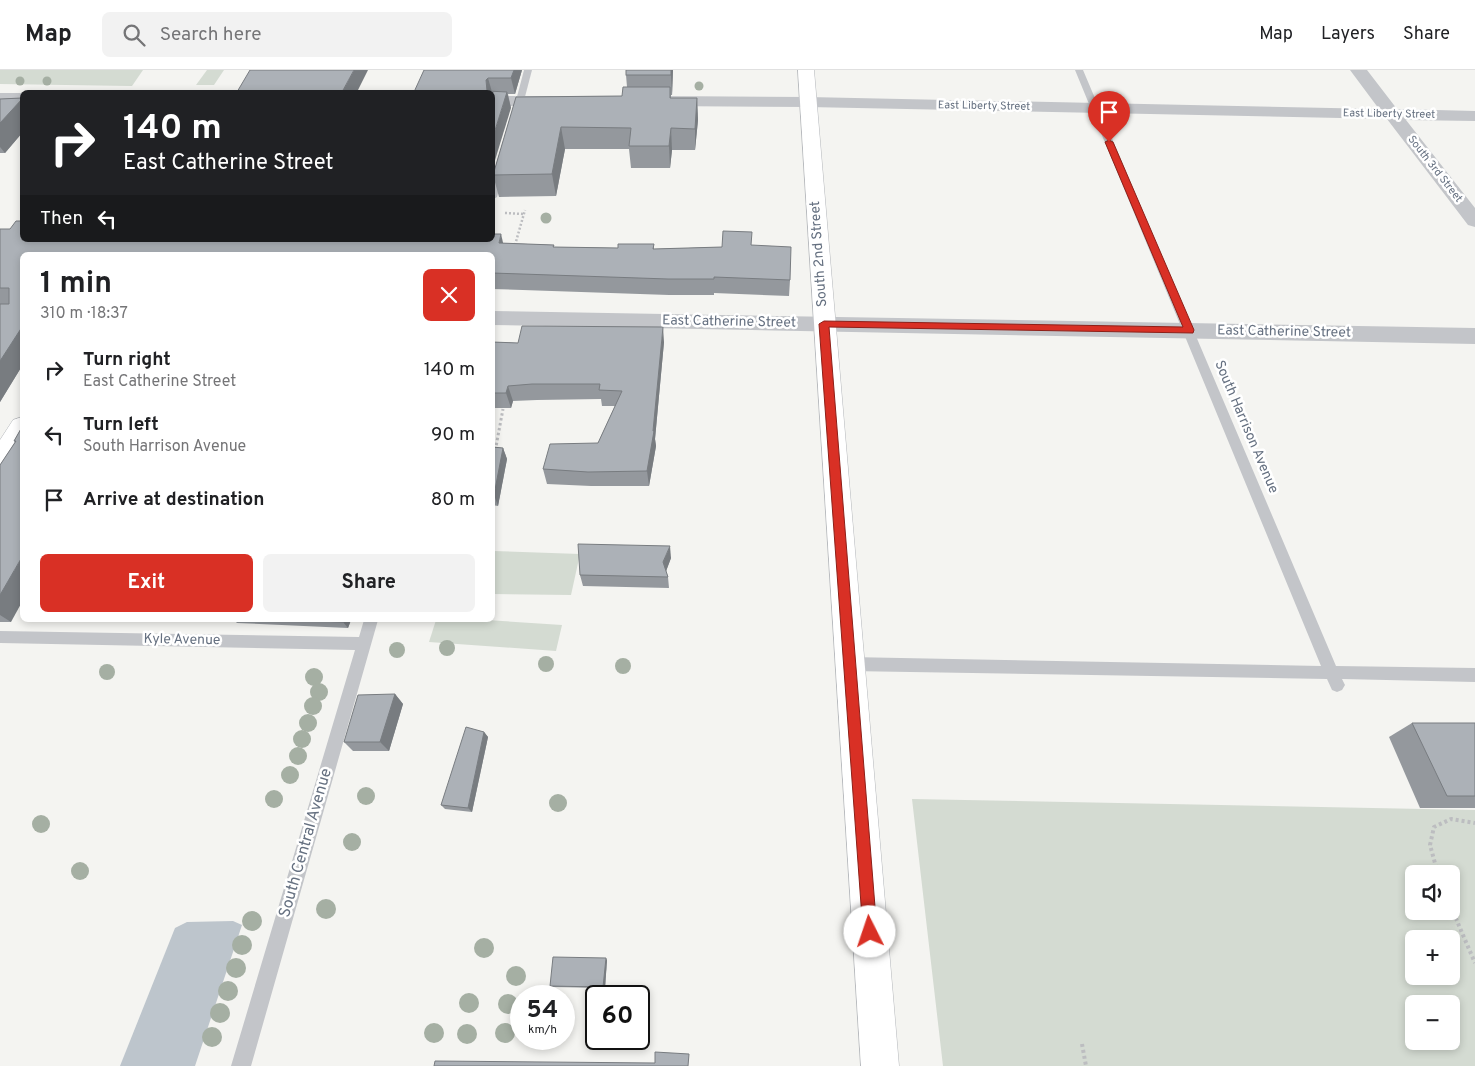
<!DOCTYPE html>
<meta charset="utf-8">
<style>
body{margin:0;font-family:Overpass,sans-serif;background:#f2f2f2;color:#202124;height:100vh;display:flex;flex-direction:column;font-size:19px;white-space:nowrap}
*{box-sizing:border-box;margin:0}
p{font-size:16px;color:#757577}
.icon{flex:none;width:28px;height:28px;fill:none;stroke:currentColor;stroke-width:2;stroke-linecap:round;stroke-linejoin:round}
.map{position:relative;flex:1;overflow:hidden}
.details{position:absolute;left:20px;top:182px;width:475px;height:370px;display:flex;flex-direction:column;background:#fff;border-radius:8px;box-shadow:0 2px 8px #0003}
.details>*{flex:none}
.banner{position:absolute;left:20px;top:20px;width:475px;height:152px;border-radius:8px;box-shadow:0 2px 8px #0003;background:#202124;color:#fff;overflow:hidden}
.buttons{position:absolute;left:1405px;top:795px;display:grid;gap:10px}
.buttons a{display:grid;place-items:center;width:55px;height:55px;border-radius:8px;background:#fff;box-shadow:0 2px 8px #0003;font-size:25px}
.speed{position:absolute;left:510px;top:915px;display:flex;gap:10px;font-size:25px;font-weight:700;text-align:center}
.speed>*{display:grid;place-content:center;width:65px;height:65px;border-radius:50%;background:#fff;box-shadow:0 2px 8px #0003;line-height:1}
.speed small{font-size:12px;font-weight:400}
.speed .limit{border:2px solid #111;border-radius:8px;background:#fff;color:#111}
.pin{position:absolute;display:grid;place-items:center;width:42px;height:42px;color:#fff;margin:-51px -21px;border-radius:50% 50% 50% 0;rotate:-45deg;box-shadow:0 0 5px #0007}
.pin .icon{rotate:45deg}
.me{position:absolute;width:55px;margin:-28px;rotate:356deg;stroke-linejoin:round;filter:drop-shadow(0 0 4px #0008)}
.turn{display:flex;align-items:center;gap:18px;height:105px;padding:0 20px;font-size:22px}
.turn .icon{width:65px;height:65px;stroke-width:2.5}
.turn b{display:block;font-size:35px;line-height:42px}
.then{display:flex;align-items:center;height:48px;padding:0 20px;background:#0003;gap:10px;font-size:19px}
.round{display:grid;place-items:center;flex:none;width:52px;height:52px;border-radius:8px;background:#f2f2f2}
.summary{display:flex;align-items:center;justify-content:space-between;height:85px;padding:0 20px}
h1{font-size:30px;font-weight:700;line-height:38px}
.button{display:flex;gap:10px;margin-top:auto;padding:10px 20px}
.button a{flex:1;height:58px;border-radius:8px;background:#d93025;color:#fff;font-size:20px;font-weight:700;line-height:58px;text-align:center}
.button a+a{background:#f2f2f2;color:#202124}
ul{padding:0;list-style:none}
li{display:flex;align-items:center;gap:15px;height:65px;padding:0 20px}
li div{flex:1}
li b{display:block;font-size:19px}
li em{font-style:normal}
header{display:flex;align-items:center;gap:30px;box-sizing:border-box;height:70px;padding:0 25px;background:#fff;border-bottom:1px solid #e0e0e0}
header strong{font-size:24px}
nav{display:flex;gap:28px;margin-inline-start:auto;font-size:18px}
.search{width:350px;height:45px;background:#f2f2f2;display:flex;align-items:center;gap:12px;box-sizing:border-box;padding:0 18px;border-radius:8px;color:#757577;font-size:19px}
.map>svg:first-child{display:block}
.green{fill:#d4dbd2;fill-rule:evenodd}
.water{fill:#bdc5cc}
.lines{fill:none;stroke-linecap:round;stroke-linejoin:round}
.primary-casing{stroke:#b3b6ba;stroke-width:1}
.path-far2{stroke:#bcbdc0;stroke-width:2.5;stroke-dasharray:2 2;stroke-linecap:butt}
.path-far1{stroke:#bcbdc0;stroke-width:3;stroke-dasharray:2.5 2.5;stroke-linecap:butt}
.path{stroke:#bcbdc0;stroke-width:4;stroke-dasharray:3 3;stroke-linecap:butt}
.lane{fill:#c3c5c9;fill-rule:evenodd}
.street{fill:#c3c5c9;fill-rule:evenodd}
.primary{fill:#fff;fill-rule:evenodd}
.tree{fill:#a5afa3}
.wall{fill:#94989d}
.shaded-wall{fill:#787c80}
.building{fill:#acb1b7;stroke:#787c80}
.route{fill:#d93025;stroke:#8d1f18}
.labels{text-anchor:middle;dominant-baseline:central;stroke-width:5;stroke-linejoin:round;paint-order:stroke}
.far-street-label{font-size:11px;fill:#657080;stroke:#fff}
.street-label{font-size:14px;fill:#657080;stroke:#fff}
.near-street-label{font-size:16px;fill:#657080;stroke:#fff}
</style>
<header>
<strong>Map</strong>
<div class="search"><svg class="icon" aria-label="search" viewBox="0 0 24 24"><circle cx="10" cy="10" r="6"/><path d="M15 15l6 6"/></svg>Search here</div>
<nav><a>Map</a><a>Layers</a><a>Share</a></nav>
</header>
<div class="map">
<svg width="1475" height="996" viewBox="0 0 1475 996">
<rect width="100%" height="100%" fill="#f4f4f1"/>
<g class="green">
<polygon points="0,0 143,0 132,16 0,14"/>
<polygon points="207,0 224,0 214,15 196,15"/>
<polygon points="493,481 580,484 571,525 493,524"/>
<polygon points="436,550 487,550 562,555 556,581 429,572"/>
<path d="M912,729l563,11v256h-532zM1414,804h37v37h-37zM1414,869h37v37h-37zM1414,934h37v37h-37z"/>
</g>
<polygon class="water" points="233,851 242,855 195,996 120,996 175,858 187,852"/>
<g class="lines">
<defs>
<g id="primary">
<polygon points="798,0 814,0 899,996 861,996"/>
<polygon points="22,347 22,376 9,398 0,401 0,370 13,350"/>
</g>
</defs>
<use href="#primary" class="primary-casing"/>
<g class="path-far2">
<polyline points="505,143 524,144"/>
<polyline points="515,175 525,140"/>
</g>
<polyline class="path-far1" points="492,382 495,382 503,339"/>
<g class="path">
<polyline points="1438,804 1430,775 1434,757 1451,749 1475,753"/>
<polyline points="1451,837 1475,893"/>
<polyline points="1082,974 1086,996"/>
</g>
<g class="lane">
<polygon points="524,0 532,0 521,42 517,45 513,42"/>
<polygon points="1075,0 1083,0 1336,596 1475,598 1475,612 1342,609 1345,615 1342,620 1337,622 1332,620 1327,609 849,601 844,599 842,594 844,589 849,587 1321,596"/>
<polygon points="501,94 506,97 497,127 492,130 492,109 496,97"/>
<polygon points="364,550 378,550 251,996 231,996 355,580 0,573 0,561 359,567"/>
</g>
<g class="street">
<polygon points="1350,0 1367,0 1397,39 1475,41 1475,51 1406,50 1475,138 1475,157 1468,155 1387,49 808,37 659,36 653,35 650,31 653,27 659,26 808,27 1379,39"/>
<rect x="0" y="23" width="22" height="10"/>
<polygon points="492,26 551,26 557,27 560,31 557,35 551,36 492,36"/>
<polygon points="492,241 1475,258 1475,274 492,255"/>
</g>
<use href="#primary" class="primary"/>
</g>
<g class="tree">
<circle cx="20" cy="11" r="4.5"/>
<circle cx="47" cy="11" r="4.5"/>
<circle cx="699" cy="16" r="4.5"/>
<circle cx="546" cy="148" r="5.5"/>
<circle cx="447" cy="578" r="8"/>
<circle cx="397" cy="580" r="8"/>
<circle cx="546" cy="594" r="8"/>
<circle cx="623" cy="596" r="8"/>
<circle cx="107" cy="602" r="8"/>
<circle cx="314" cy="607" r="9"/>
<circle cx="319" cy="622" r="9"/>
<circle cx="313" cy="636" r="9"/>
<circle cx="308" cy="653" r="9"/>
<circle cx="302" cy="669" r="9"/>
<circle cx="298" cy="686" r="9"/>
<circle cx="290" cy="705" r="9"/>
<circle cx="366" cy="726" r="9"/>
<circle cx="274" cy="729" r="9"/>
<circle cx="558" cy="733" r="9"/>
<circle cx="41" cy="754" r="9"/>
<circle cx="352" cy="772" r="9"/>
<circle cx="80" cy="801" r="9"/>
<circle cx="326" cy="839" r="10"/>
<circle cx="252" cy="851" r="10"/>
<circle cx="242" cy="875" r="10"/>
<circle cx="484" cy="878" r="10"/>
<circle cx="236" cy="898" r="10"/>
<circle cx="516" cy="906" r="10"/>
<circle cx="228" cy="921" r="10"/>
<circle cx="469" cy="933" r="10"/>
<circle cx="508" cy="934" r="10"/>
<circle cx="220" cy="943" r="10"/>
<circle cx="434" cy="963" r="10"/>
<circle cx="505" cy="963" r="10"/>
<circle cx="467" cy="964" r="10"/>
<circle cx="212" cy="967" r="10"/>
</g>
<g class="wall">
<polygon points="522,0 515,24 508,24 511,38 492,22 414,22"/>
<polygon points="626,0 673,0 672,25 671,25 671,28 697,28 698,50 695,80 672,80 670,98 631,98 629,79 565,79 556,126 499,127 493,105 516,27 622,26 627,17 626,5"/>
<polygon points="22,28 22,63 5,83 0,83 0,29"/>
<polygon points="0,159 10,159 22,170 503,173 554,175 554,177 618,178 654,174 654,179 722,177 751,175 790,210 789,226 714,223 714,225 669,225 492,219 492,185 22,185 22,296 0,332 0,234 9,234 0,234"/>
<polygon points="492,272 518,273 664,272 655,369 656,376 649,416 591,416 547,414 543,399 598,373 615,336 602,336 601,329 537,330 513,331 511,338 492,338"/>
<polygon points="22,357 11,552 0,552 0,395 15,372 14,371"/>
<polygon points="492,377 503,378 507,389 498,436 492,435"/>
<polygon points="671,488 666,501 668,507 669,518 583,516 580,505"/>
<polygon points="234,550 351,550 348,558 237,553"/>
<polygon points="395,624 403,634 389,681 353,681 344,672"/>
<polygon points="1412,653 1475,653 1475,738 1420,738 1389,667"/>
<polygon points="484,662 488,667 472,742 445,739 441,735"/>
<polygon points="607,890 605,918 552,917 550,916"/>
</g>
<g class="shaded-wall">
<polygon points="354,0 368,0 357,22 342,22"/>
<polygon points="514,0 522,0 515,24 511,8"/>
<polygon points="671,0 673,0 672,25 671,5"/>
<polygon points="488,8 492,22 487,22 486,10"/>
<polygon points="507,22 511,38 492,100 492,70"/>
<polygon points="697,28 698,50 695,80 695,59"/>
<polygon points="22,29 22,63 5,83 0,77 0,53"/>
<polygon points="561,57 565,79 556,126 552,104"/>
<polygon points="671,58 672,80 670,98 669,76"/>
<polygon points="501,164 505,181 499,173"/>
<polygon points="22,257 22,296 0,332 0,291"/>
<polygon points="663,257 664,272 655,369 656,376 649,416 647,401 653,361"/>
<polygon points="508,316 513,331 511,338 506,323"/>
<polygon points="503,378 507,389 498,436 494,425"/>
<polygon points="670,476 671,488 665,504 663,492"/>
<polygon points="22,487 22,532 11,552 0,545 0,525"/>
<polygon points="344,550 351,550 348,558 343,552"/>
<polygon points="395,624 403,634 389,681 380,672"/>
<polygon points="484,662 488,667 472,742 468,738"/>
<polygon points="606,888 607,890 605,918 603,917"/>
</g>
<g class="building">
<polygon points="250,0 354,0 342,22 237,22"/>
<polygon points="424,0 514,0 511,8 488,8 486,10 487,21 507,22 492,70 492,22 414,22"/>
<rect x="626" y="0" width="45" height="5"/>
<polygon points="623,17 670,17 670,28 697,28 695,59 671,58 669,76 629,76 631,58 561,57 552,104 493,105 516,27 622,26"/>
<polygon points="22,28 22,29 0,53 0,29"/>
<polygon points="16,151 22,151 22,170 492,170 492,164 501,164 499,173 554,175 553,177 618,178 618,174 654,174 653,179 722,177 723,161 752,162 751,175 791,177 790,210 714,207 714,209 668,209 492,203 492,185 22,185 22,257 0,291 0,234 9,234 9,218 0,218 0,159 10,159"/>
<polygon points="522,256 663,257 653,361 654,361 647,401 588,402 543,399 550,374 598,373 622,321 599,320 600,314 532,314 508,316 506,323 492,323 492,272 518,273"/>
<polygon points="22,357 22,487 0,525 0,395 16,371 14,371"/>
<polygon points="492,377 503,378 494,425 492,425"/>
<polygon points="578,474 670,476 663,492 668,507 580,505"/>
<polygon points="294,550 344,550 343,552"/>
<polygon points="395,624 380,672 344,672 358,625"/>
<polygon points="1412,653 1475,653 1475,726 1447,726"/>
<polygon points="466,657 484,662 468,738 441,735"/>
<polygon points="553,887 606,888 603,917 550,916"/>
<polygon points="655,982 689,984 688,996 434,996 435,991 655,993"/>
</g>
<polygon class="route" points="1109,70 1113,72 1194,260 1193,263 829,257 877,862 875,867 870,869 865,867 863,862 819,254 824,251 1183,257 1105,72"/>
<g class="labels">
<g class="far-street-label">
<text transform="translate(984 36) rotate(1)">East Liberty Street</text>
<text transform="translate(1389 44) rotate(1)">East Liberty Street</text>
<text transform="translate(1435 99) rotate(52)">South 3rd Street</text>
</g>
<g class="street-label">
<text transform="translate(819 184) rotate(-94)">South 2nd Street</text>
<text transform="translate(729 252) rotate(1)">East Catherine Street</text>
<text transform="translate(1284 262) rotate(1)">East Catherine Street</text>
<text transform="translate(1246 357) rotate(67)">South Harrison Avenue</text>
<text transform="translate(182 570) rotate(1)">Kyle Avenue</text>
</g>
<g class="near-street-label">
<text transform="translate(306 773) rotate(-74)">South Central Avenue</text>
</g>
</g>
</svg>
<div class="buttons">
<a><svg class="icon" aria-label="sound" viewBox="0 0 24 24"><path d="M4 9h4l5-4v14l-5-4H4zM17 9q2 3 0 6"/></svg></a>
<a>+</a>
<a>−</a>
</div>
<div class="speed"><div>54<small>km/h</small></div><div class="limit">60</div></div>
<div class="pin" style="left:1109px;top:72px;background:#d93025"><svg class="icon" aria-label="arrive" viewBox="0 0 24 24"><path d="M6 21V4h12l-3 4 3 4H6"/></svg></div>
<svg class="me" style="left:870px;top:862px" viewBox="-20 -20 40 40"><circle r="19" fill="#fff"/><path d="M0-13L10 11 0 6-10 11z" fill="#d93025"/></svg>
<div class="banner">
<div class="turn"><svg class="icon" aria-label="right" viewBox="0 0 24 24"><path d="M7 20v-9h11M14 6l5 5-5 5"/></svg><div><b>140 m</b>East Catherine Street</div></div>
<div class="then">Then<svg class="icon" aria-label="left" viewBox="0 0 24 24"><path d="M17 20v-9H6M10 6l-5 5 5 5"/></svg></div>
</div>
<section class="details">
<div class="summary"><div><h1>1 min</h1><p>310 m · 18:37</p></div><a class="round" style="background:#d93025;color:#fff"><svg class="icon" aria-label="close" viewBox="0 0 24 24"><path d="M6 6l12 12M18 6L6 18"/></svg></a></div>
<ul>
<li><svg class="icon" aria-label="right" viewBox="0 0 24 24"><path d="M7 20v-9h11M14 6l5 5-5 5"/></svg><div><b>Turn right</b><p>East Catherine Street</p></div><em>140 m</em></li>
<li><svg class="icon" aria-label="left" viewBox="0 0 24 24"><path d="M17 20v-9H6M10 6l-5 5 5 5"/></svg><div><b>Turn left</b><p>South Harrison Avenue</p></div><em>90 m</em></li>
<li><svg class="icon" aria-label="arrive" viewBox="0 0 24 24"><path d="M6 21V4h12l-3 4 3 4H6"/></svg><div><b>Arrive at destination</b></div><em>80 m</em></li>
</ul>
<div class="button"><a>Exit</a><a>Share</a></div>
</section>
</div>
